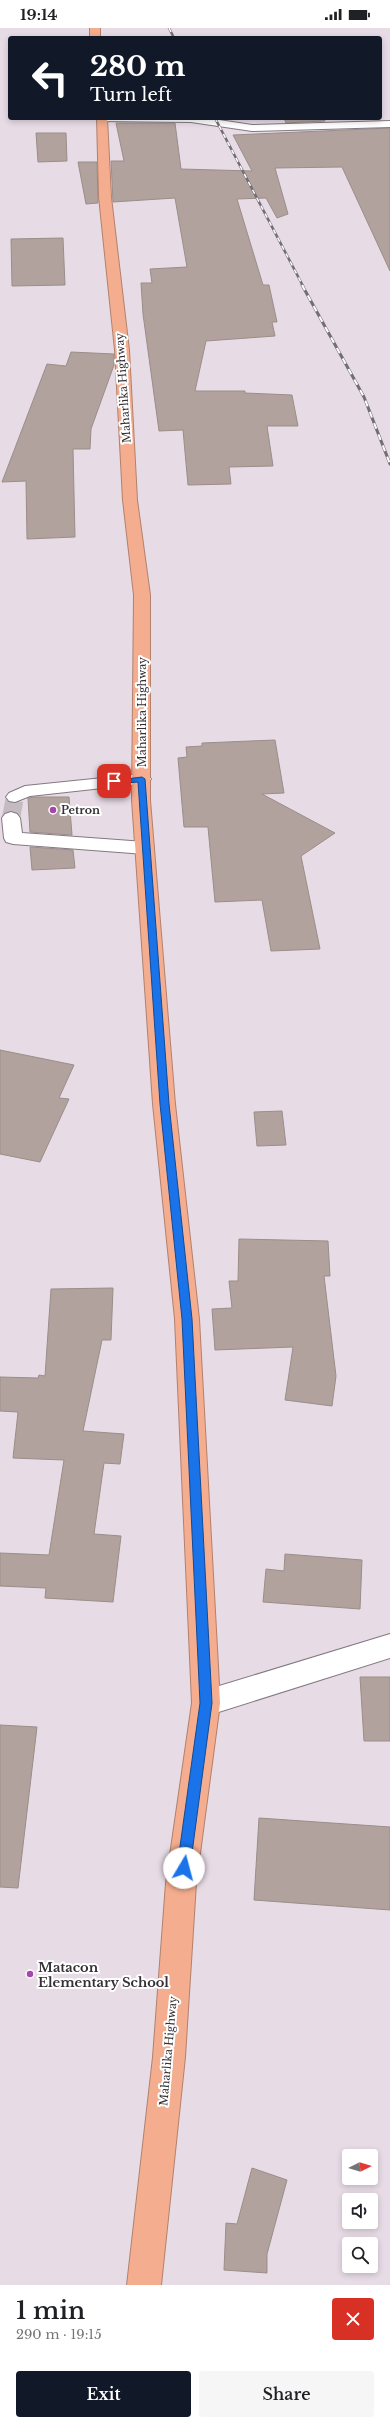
<!DOCTYPE html>
<meta charset="utf-8">
<style>
body{margin:0;font-family:"Libre Baskerville",serif;background:#f6f6f6;color:#202124;height:100vh;display:flex;flex-direction:column;font-size:15px;white-space:nowrap}
*{box-sizing:border-box;margin:0}
p{font-size:13px;color:#757577}
.icon{flex:none;width:22px;height:22px;fill:none;stroke:currentColor;stroke-width:2;stroke-linecap:round;stroke-linejoin:round}
.map{position:relative;height:2257px;overflow:hidden}
.details{display:flex;flex-direction:column;background:#fff;flex:1}
.details>*{flex:none}
.guide{position:absolute;left:8px;top:8px;width:374px;height:84px;border-radius:4px;box-shadow:0 2px 6px #0003;background:#111827;color:#fff;overflow:hidden}
.needle{width:26px;rotate:85deg}
.fabs{position:absolute;left:342px;top:2121px;display:grid;gap:8px}
.fabs a{display:grid;place-items:center;width:36px;height:36px;border-radius:4px;background:#fff;box-shadow:0 2px 6px #0003;font-size:20px}
.pin{position:absolute;display:grid;place-items:center;width:34px;height:34px;color:#fff;margin:-17px;border-radius:8px;box-shadow:0 2px 6px #0006}
.me{position:absolute;width:44px;margin:-22px;rotate:8deg;stroke-linejoin:round;filter:drop-shadow(0 0 3px #0008)}
.turn{display:flex;align-items:center;gap:14px;height:84px;padding:0 16px;font-size:18px}
.turn .icon{width:52px;height:52px;stroke-width:2.5}
.turn b{display:block;font-size:28px;line-height:34px}
.round{display:grid;place-items:center;flex:none;width:42px;height:42px;border-radius:4px;background:#f6f6f6}
.summary{display:flex;align-items:center;justify-content:space-between;height:68px;padding:0 16px}
h1{font-size:24px;font-weight:600;line-height:30px}
.primary-button{display:flex;gap:8px;margin-top:auto;padding:8px 16px}
.primary-button a{flex:1;height:46px;border-radius:4px;background:#111827;color:#fff;font-size:16px;font-weight:600;line-height:46px;text-align:center}
.primary-button a+a{background:#f6f6f6;color:#202124}
.status{display:flex;justify-content:space-between;align-items:center;height:28px;padding:0 20px;background:#fff;direction:ltr}
.status svg{height:11px;fill:currentColor}
.map>svg:first-child{display:block}
.building{fill:#b1a29e;stroke:#9b8d89}
.lines{fill:none;stroke-linecap:round;stroke-linejoin:round}
.minor-tunnel{stroke:#c3bac2;stroke-width:18;stroke-dasharray:18 9;stroke-linecap:butt}
.minor-casing{stroke:#837982;stroke-width:2}
.highway-casing{stroke:#b1816e;stroke-width:2}
.minor{fill:#fff;fill-rule:evenodd}
.highway{fill:#f4ad8e;fill-rule:evenodd}
.rail-far1-casing{stroke:#746e74;stroke-width:2.5}
.rail-casing{stroke:#746e74;stroke-width:3}
.rail-far1{stroke:#fff;stroke-width:1.5;stroke-dasharray:4.5;stroke-linecap:butt}
.rail{stroke:#fff;stroke-width:2;stroke-dasharray:6;stroke-linecap:butt}
.route{fill:#1a73e8;stroke:#114b97}
.poi-dot{fill:#a645ac;stroke:#fff;stroke-width:1.5}
.labels{text-anchor:middle;dominant-baseline:central;stroke-width:4;stroke-linejoin:round;paint-order:stroke}
.street-label{font-size:11px;fill:#343034;stroke:#fff}
.poi-label{font-size:11px;font-weight:bold;fill:#343034;stroke:#fff;text-anchor:start}
.near-poi-label{font-size:13px;font-weight:bold;fill:#343034;stroke:#fff;text-anchor:start}
</style>
<div class="status"><b>19:14</b><svg viewBox="0 0 49 12"><path d="M0 12V9h3v3zM5 12V6h3v6zM10 12V3h3v9zM15 12V0h3v12zM26 1h20v11H26zM47 4h2v5h-2z"/></svg></div>
<div class="map">
<svg width="390" height="2257" viewBox="0 0 390 2257">
<rect width="100%" height="100%" fill="#e7dce6"/>
<g class="building">
<polygon points="284,90 324,90 325,93 286,95"/>
<polygon points="116,95 175,95 181,141 252,143 233,107 390,100 390,243 342,139 275,140 288,186 277,190 266,170 237,171 263,257 269,257 277,294 272,294 275,308 206,313 195,363 245,363 245,365 292,367 298,398 267,398 273,438 229,439 231,456 188,457 183,402 159,403 143,286 141,255 152,255 150,241 187,239 175,170 113,174 111,133 124,133"/>
<polygon points="36,105 66,105 67,133 38,134"/>
<polygon points="78,134 97,134 98,175 86,176"/>
<polygon points="63,210 65,257 12,258 11,211"/>
<polygon points="71,324 114,326 114,337 91,401 90,421 73,421 75,509 27,511 26,453 2,454 47,336 66,338"/>
<polygon points="275,712 284,765 262,766 335,805 301,828 320,921 271,923 262,872 215,874 208,799 184,799 178,730 187,729 186,719 202,718 202,715"/>
<polygon points="35,769 69,769 72,807 30,804 28,770"/>
<polygon points="30,819 73,822 75,840 32,842"/>
<polygon points="0,1022 74,1037 59,1070 69,1071 40,1134 0,1126"/>
<polygon points="282,1083 286,1117 257,1118 254,1084"/>
<polygon points="239,1211 328,1213 330,1248 324,1248 336,1348 332,1378 285,1372 293,1319 215,1322 212,1281 232,1280 229,1253 238,1253"/>
<polygon points="113,1260 111,1312 102,1312 83,1403 124,1406 120,1436 104,1435 94,1506 121,1508 113,1574 45,1570 46,1560 0,1558 0,1525 49,1527 64,1432 13,1430 18,1384 0,1383 0,1349 38,1350 39,1347 45,1348 51,1261"/>
<polygon points="285,1526 362,1532 360,1581 263,1574 266,1541 284,1543"/>
<polygon points="360,1649 390,1649 390,1713 364,1713"/>
<polygon points="0,1697 37,1699 18,1860 0,1859"/>
<polygon points="259,1790 390,1799 390,1882 254,1872"/>
<polygon points="252,2140 287,2152 267,2226 267,2245 224,2242 226,2195 237,2196"/>
</g>
<g class="lines">
<polyline class="minor-tunnel" points="11,790 15,769"/>
<defs>
<g id="minor">
<polygon points="97,90 206,90 252,97 390,93 390,99 252,103 191,94 102,93"/>
<polygon points="142,746 148,747 151,751 148,755 30,768 15,774 9,773 6,769 9,765 25,758"/>
<polygon points="11,784 17,786 20,790 22,805 145,814 152,816 154,820 152,824 145,826 13,816 6,814 4,810 2,790 5,786"/>
<polygon points="390,1606 390,1630 206,1688 196,1684 192,1675 196,1666 206,1662"/>
</g>
<g id="highway">
<rect x="90" y="0" width="10" height="10"/>
<polygon points="97,90 107,90 111,169 129,322 137,472 150,567 150,772 175,1076 199,1291 220,1675 196,1855 185,2029 161,2257 127,2257 153,2029 166,1855 192,1675 175,1291 153,1076 132,772 134,567 123,472 115,322 99,169"/>
</g>
</defs>
<use href="#minor" class="minor-casing"/>
<use href="#highway" class="highway-casing"/>
<use href="#minor" class="minor"/>
<use href="#highway" class="highway"/>
<defs>
<g id="rail-far1">
<polyline points="169,0 174,10"/>
<polyline points="215,90 303,258"/>
</g>
<polyline id="rail" points="302,257 364,369 390,436"/>
</defs>
<use href="#rail-far1" class="rail-far1-casing"/>
<use href="#rail" class="rail-casing"/>
<use href="#rail-far1" class="rail-far1"/>
<use href="#rail" class="rail"/>
</g>
<polygon class="route" points="142,749 145,751 169,1076 192,1291 212,1675 190,1840 188,1844 184,1846 179,1844 177,1840 200,1675 182,1291 160,1076 138,754 114,756 110,753"/>
<g class="poi-dot">
<circle cx="53" cy="782" r="4"/>
<circle cx="30" cy="1946" r="4"/>
</g>
<g class="labels">
<g class="street-label">
<text transform="translate(123 360) rotate(-94)">Maharlika Highway</text>
<text transform="translate(142 684) rotate(-90)">Maharlika Highway</text>
<text transform="translate(168 2023) rotate(-85)">Maharlika Highway</text>
</g>
<g class="poi-label">
<text x="61" y="782">Petron</text>
</g>
<g class="near-poi-label">
<text x="38" y="1939">Matacon<tspan x="38" dy="15">Elementary School</tspan></text>
</g>
</g>
</svg>
<div class="fabs">
<a><svg class="needle" viewBox="-14 -14 28 28"><path d="M0-13l5 13h-10z" fill="#e53935"/><path d="M0 13l5-13h-10z" fill="#757577"/></svg></a>
<a><svg class="icon" aria-label="sound" viewBox="0 0 24 24"><path d="M4 9h4l5-4v14l-5-4H4zM17 9q2 3 0 6"/></svg></a>
<a><svg class="icon" aria-label="search" viewBox="0 0 24 24"><circle cx="10" cy="10" r="6"/><path d="M15 15l6 6"/></svg></a>
</div>
<div class="pin" style="left:114px;top:753px;background:#d93025"><svg class="icon" aria-label="arrive" viewBox="0 0 24 24"><path d="M6 21V4h12l-3 4 3 4H6"/></svg></div>
<svg class="me" style="left:184px;top:1840px" viewBox="-20 -20 40 40"><circle r="19" fill="#fff"/><path d="M0-13L10 11 0 6-10 11z" fill="#1a73e8"/></svg>
<div class="guide">
<div class="turn"><svg class="icon" aria-label="left" viewBox="0 0 24 24"><path d="M17 20v-9H6M10 6l-5 5 5 5"/></svg><div><b>280 m</b>Turn left</div></div>
</div>
</div>
<section class="details">
<div class="summary"><div><h1>1 min</h1><p>290 m · 19:15</p></div><a class="round" style="background:#d93025;color:#fff"><svg class="icon" aria-label="close" viewBox="0 0 24 24"><path d="M6 6l12 12M18 6L6 18"/></svg></a></div>
<div class="primary-button"><a>Exit</a><a>Share</a></div>
</section>
